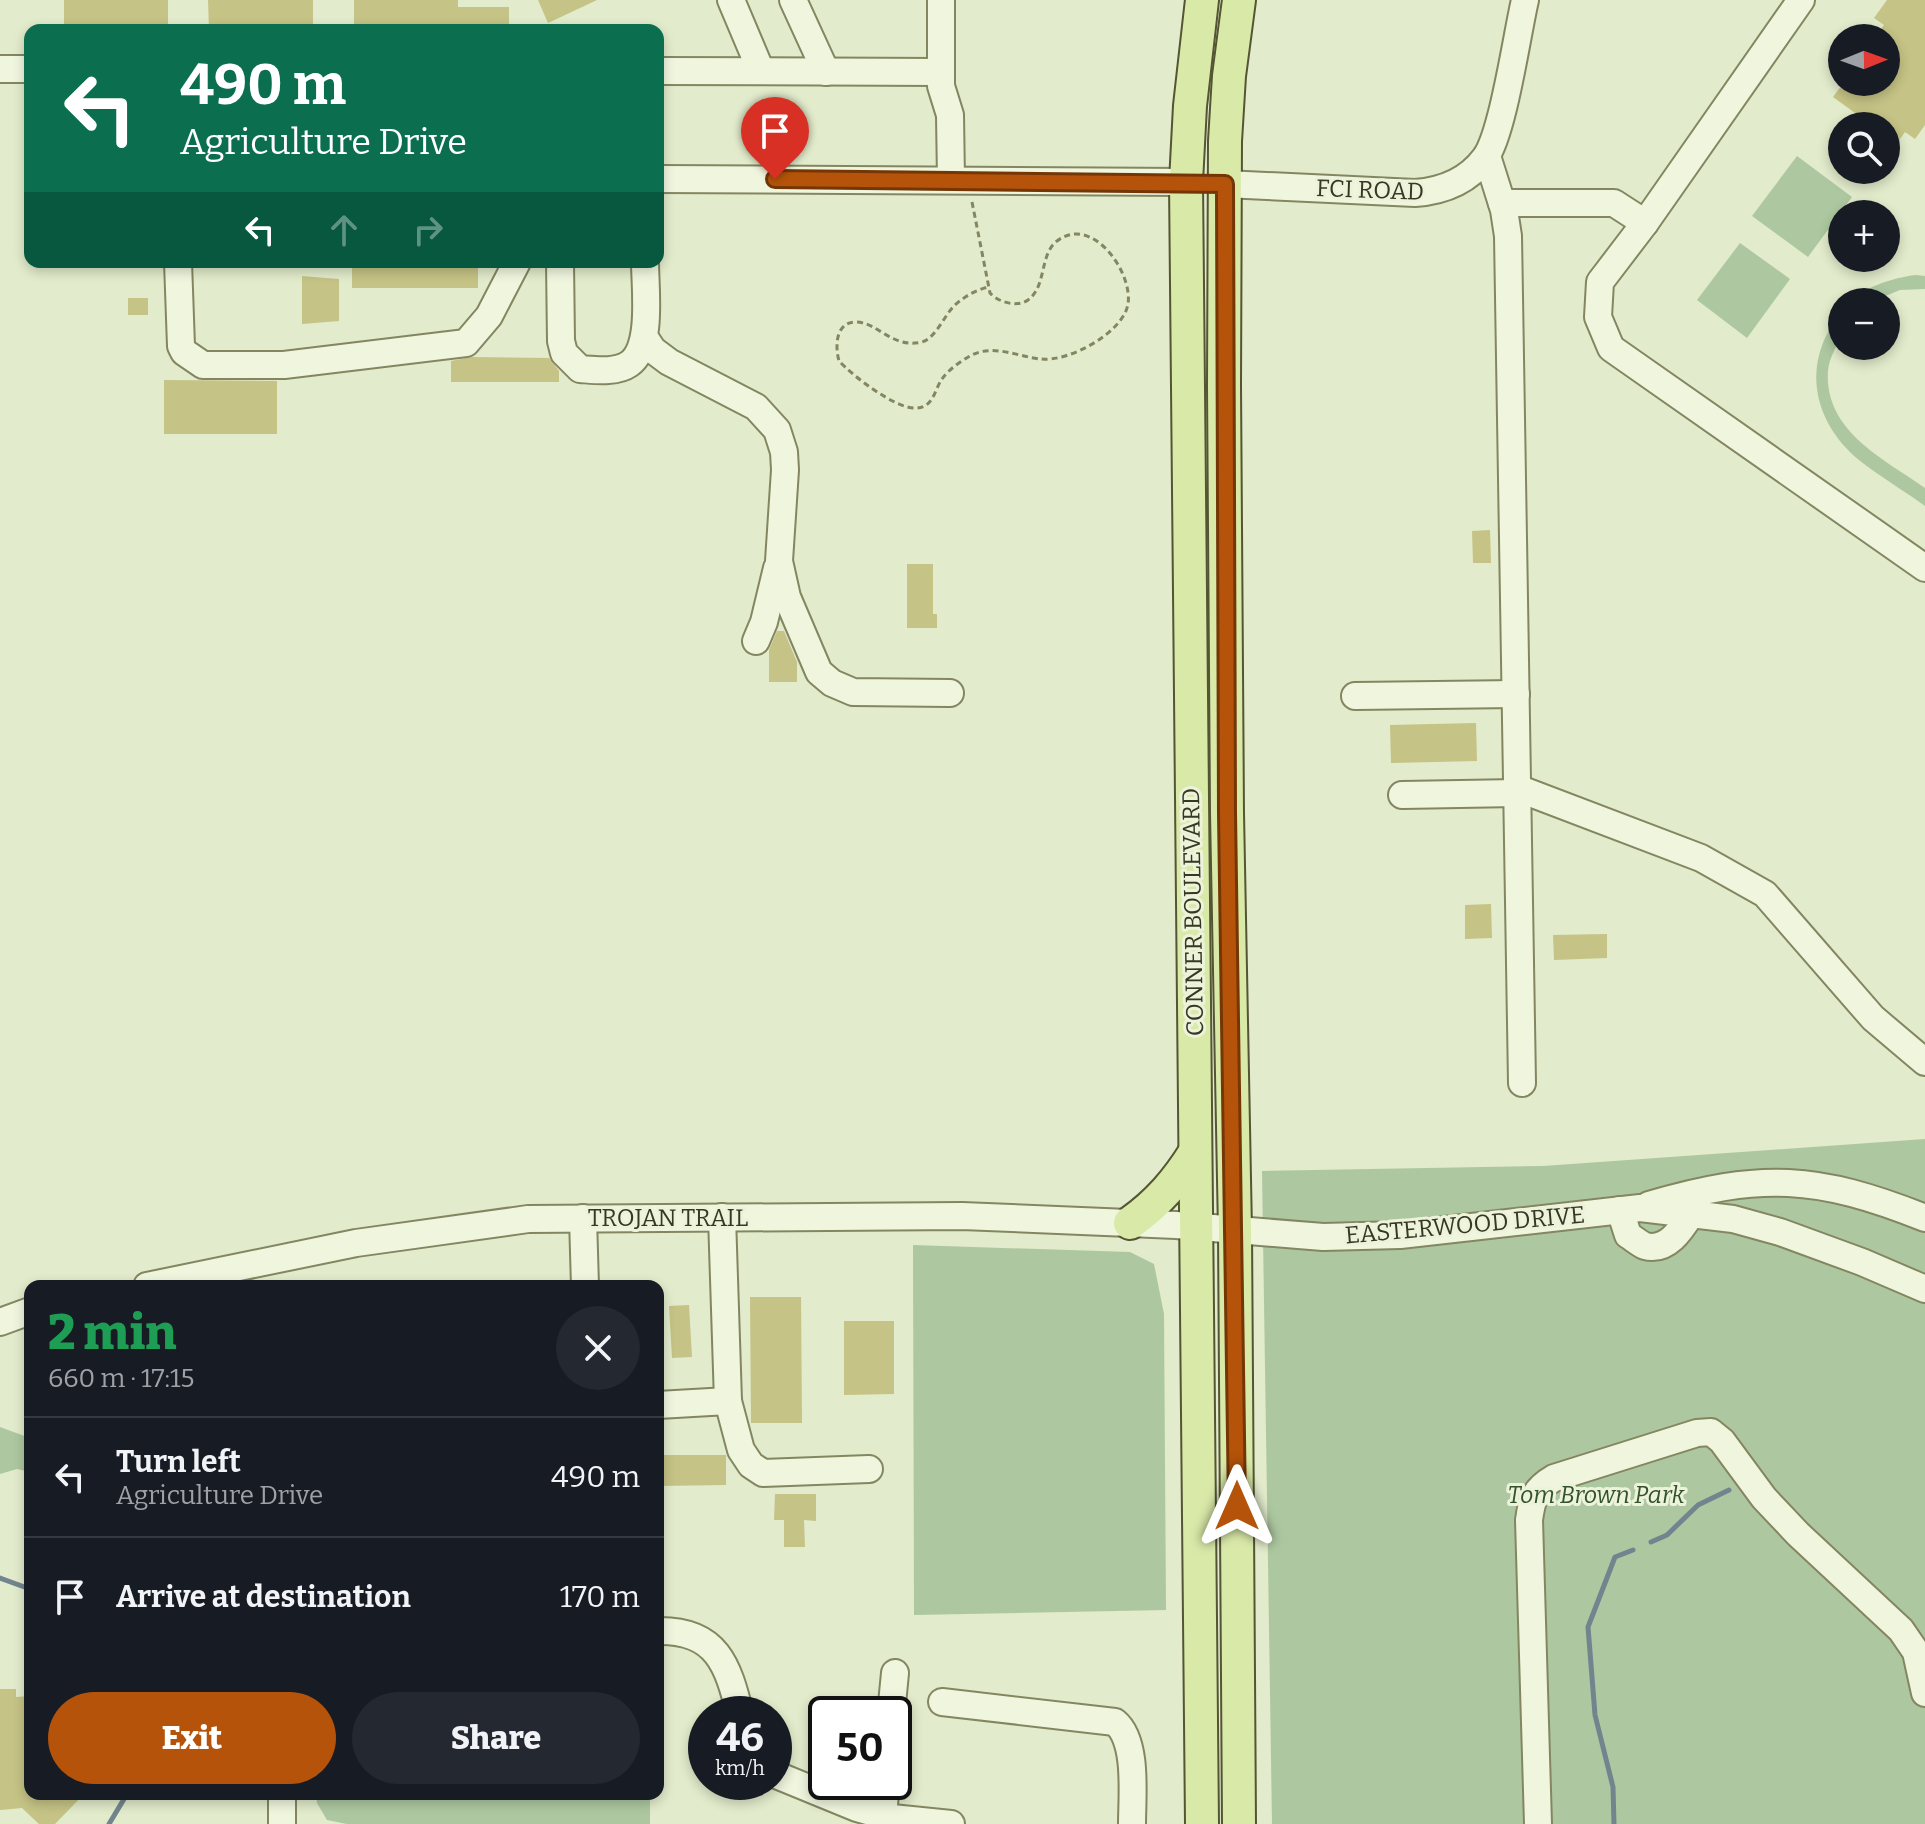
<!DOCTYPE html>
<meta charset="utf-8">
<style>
body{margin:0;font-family:Bitter,serif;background:#242831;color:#f1f3f6;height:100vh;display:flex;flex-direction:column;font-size:30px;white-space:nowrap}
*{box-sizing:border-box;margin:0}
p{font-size:26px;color:#9ea1a6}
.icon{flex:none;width:44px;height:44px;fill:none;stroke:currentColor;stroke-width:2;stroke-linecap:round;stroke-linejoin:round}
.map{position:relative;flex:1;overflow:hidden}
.side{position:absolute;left:24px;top:1280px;width:640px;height:520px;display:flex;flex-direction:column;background:#171b24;border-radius:16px;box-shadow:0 4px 12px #0003}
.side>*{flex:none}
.hud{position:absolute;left:24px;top:24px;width:640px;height:244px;border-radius:16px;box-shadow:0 4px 12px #0003;background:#0b6e4f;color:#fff;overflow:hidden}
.needle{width:52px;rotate:89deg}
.fabs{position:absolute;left:1828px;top:24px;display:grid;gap:16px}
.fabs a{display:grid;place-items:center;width:72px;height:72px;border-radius:50%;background:#171b24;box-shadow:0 4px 12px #0003;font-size:40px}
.speed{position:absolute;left:688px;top:1696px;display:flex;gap:16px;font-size:40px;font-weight:700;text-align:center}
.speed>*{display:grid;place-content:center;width:104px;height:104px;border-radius:50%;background:#171b24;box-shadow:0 4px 12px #0003;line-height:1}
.speed small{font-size:20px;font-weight:400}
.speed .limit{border:4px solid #111;border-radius:12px;background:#fff;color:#111}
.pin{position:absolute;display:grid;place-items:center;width:68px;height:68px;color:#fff;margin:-82px -34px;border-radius:50% 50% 50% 0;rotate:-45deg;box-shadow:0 0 8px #0007}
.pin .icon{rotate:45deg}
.me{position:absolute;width:88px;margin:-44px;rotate:0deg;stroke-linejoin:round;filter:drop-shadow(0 0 6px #0008)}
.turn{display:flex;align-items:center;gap:28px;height:168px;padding:0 24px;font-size:36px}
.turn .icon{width:104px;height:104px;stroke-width:2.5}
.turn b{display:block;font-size:56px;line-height:68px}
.lanes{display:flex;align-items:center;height:76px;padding:0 24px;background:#0003;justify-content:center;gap:40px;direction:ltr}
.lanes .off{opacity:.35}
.round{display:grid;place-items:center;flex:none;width:84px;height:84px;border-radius:42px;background:#242831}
.headline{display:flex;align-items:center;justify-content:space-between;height:136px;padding:0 24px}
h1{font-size:48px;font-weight:800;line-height:60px;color:#1e9e55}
.primary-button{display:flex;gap:16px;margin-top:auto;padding:16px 24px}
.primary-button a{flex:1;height:92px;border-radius:48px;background:#b45309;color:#fff;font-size:32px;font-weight:800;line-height:92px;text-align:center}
.primary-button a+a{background:#242831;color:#f1f3f6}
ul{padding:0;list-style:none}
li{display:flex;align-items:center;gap:24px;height:120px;padding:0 24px;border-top:2px solid #363941}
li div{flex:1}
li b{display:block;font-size:30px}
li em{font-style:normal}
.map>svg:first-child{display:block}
.green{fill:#adc8a0}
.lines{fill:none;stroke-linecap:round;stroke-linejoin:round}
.stream{stroke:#72858e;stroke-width:5}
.building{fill:#c5c385}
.minor-casing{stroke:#838661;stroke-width:30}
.major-casing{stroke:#545534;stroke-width:36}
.path{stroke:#838661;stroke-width:3;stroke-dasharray:6 4;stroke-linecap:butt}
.minor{stroke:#f0f6de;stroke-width:26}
.major{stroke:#d9e9a8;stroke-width:32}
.route-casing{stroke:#753606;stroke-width:20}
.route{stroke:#b45309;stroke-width:14}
.labels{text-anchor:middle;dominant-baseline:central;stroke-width:6;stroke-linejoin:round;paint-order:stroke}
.street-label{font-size:24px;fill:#373823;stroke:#ecf3da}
.park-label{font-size:24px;font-style:italic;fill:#33532c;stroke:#ecf3da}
</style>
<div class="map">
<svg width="1925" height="1824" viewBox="0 0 1925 1824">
<rect width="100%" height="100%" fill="#e2ebcb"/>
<g class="green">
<polygon points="1797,156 1852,197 1808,257 1752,216"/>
<polygon points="1740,243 1790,279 1747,338 1697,300"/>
<path d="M1916,275l9,1v13l-25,1 -29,12h-20c17,-17 42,-24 65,-27z"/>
<path d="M1842,312c0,6 1,13 0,19 -3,13 -13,25 -14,40 -4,60 56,88 97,117v18c-22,-16 -46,-30 -66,-46 -48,-40 -58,-100 -17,-148z"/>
<polygon points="1925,1139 1925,1824 1272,1824 1262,1171 1543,1166"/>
<polygon points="913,1245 1130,1252 1154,1264 1164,1314 1166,1610 914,1615"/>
<polygon points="0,1427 30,1438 30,1472 17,1469 0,1474"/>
<polygon points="316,1794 650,1794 650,1824 347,1824 327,1820 317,1803"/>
</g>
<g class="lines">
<g class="stream">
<polyline points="1651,1542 1667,1535 1698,1505 1729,1490"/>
<polyline points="0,1578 30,1589"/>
<polyline points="109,1824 127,1794"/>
<polyline points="1614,1824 1613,1787 1595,1715 1588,1627 1615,1557 1633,1550"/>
</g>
</g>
<g class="building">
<rect x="64" y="0" width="104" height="30"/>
<polygon points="208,0 313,0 313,30 209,30"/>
<polygon points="354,0 458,0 458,7 509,7 509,30 354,30"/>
<polygon points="538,0 597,0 548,23"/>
<polygon points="1887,0 1925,0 1925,125 1915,139 1905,132 1897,143 1886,135 1886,126 1873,126 1833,97 1844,82 1886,82 1886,38 1876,36 1884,25 1874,18"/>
<rect x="352" y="262" width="126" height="26"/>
<polygon points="302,276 339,279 339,321 302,324"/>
<rect x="128" y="298" width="20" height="17"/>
<polygon points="471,357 549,358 559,371 559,382 451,382 451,361"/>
<polygon points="164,380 277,381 277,434 164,434"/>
<polygon points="1490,530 1491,563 1473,563 1472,531"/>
<polygon points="907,564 933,564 933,614 937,614 937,628 907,628"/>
<polygon points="777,631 784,631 797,662 797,682 769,682 769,650"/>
<polygon points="1476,723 1477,761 1391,763 1390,725"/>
<polygon points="1491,904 1492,938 1465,939 1465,905"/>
<polygon points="1607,934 1607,958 1554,960 1553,935"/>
<polygon points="750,1297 801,1297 802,1423 751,1423"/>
<polygon points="689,1305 692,1357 672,1358 669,1306"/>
<polygon points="844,1321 894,1321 894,1394 844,1395"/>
<polygon points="658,1455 726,1455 726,1485 658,1486"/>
<polygon points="775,1494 816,1494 816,1521 804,1520 805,1547 784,1547 784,1520 774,1520"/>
<polygon points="0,1689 16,1689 16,1697 30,1696 30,1794 84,1794 55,1824 39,1824 22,1808 0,1810"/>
</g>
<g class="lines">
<defs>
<g id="minor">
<polyline points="731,0 761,71"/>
<polyline points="793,0 826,72"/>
<polyline points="941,0 941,86 950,115 951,180"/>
<polyline points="1801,0 1645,223 1600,282 1598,317 1611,348 1925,568"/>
<polyline points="0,69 30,69"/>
<polyline points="658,71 941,72"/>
<polyline points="1487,156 1504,210 1508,236 1522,1083"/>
<polyline points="658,179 1186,182"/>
<path d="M1225,184l190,9c28,-2 53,-12 70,-35 18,-24 32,-124 40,-158"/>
<polyline points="1502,203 1614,203 1645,223"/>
<polyline points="178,262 181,346 184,352 203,365 284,365 466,343 489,316 517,262"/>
<path d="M560,262l1,79 3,12 16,16c15,1 36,4 49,-5 24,-16 16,-76 16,-102"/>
<polyline points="645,338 653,350 669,362 756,407 777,430 784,452 785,470 779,561 787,597 819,672 832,683 853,692 950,693"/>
<polyline points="756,641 764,622 777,568"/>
<polyline points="1355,696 1516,694"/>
<polyline points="1517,788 1701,858 1765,894 1873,1018 1925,1062"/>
<polyline points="1402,795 1517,793"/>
<path d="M1649,1205c112,-33 168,-30 276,13"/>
<path d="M1620,1210l8,25c5,3 12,9 17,11 22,6 36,-16 46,-32"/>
<polyline points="722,1217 728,1401 741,1450 751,1465 763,1473 869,1469"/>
<polyline points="583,1218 585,1286"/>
<polyline points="147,1286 356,1243 528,1219 962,1216 1176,1225 1323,1237 1400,1235 1640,1208 1733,1219 1780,1232 1862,1262 1925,1289"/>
<polyline points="0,1322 30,1311"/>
<polyline points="658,1405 728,1401"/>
<path d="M658,1631c59,-1 70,34 82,83"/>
<path d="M942,1702l173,20c23,19 17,74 17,102"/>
<polyline points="891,1714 895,1673"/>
<polyline points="774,1774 857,1808 892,1818 951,1824"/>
<polyline points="282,1794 282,1824"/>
<polyline points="883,1816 886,1782"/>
<path d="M1538,1824l-9,-304c3,-22 6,-31 25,-42l143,-45 14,-1 11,9 42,57 34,36 103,96 15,22 9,41"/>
</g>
<g id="major">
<path d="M1130,1223c28,-20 47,-42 65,-71"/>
<polyline points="1202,1824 1186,182 1190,106 1202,0"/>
<polyline points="1239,1824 1235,1231 1227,813 1224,386 1225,141 1229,76 1239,0"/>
</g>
</defs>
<use href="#minor" class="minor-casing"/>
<use href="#major" class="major-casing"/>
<path class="path" d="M972,202l18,91c8,9 27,15 38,7 19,-14 11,-45 29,-59 35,-27 76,31 71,63 -5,29 -59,58 -87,55 -23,-2 -48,-16 -71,-3 -9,5 -22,14 -28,23 -8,11 -8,29 -27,29 -21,0 -62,-32 -76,-47 -4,-14 -4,-40 18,-39 21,1 36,27 65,20 14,-4 23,-28 33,-37 10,-9 21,-15 33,-18"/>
<use href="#minor" class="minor"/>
<use href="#major" class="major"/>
</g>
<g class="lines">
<defs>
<polyline id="route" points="775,179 1225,184 1227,813 1237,1506"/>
</defs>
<use href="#route" class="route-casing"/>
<use href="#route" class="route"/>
</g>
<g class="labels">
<g class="street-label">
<text transform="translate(1370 190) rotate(2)">FCI ROAD</text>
<text transform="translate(1193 912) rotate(-91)">CONNER BOULEVARD</text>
<text x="668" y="1218">TROJAN TRAIL</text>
<text transform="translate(1465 1225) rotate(-5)">EASTERWOOD DRIVE</text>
</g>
<g class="park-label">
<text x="1596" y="1495">Tom Brown Park</text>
</g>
</g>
</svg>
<div class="fabs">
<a><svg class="needle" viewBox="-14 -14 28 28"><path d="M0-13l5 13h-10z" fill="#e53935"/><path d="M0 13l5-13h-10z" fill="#9ea1a6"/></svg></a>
<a><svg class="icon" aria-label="search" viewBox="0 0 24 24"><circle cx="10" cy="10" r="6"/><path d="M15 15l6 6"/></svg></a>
<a>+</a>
<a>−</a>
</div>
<div class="speed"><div>46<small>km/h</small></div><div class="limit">50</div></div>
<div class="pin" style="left:775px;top:179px;background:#d93025"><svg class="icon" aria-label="arrive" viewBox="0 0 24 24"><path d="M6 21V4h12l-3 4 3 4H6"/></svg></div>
<svg class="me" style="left:1237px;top:1506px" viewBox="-20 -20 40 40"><path d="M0-17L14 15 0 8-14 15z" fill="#b45309" stroke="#fff" stroke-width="4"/></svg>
<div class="hud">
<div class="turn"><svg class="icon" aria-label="left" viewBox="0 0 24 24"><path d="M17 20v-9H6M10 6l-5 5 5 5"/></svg><div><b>490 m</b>Agriculture Drive</div></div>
<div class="lanes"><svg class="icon" aria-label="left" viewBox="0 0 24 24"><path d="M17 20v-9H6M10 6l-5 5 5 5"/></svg><svg class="icon off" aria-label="ahead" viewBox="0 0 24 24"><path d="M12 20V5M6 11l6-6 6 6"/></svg><svg class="icon off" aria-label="right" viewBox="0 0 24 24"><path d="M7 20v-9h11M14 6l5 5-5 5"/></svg></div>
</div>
<section class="side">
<div class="headline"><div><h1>2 min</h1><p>660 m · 17:15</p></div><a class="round"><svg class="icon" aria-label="close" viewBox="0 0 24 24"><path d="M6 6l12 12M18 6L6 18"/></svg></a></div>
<ul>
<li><svg class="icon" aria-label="left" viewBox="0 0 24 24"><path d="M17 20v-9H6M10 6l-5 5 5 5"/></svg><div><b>Turn left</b><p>Agriculture Drive</p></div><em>490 m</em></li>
<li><svg class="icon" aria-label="arrive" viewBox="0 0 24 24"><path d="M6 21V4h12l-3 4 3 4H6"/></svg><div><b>Arrive at destination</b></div><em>170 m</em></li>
</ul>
<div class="primary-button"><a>Exit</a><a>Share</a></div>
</section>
</div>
